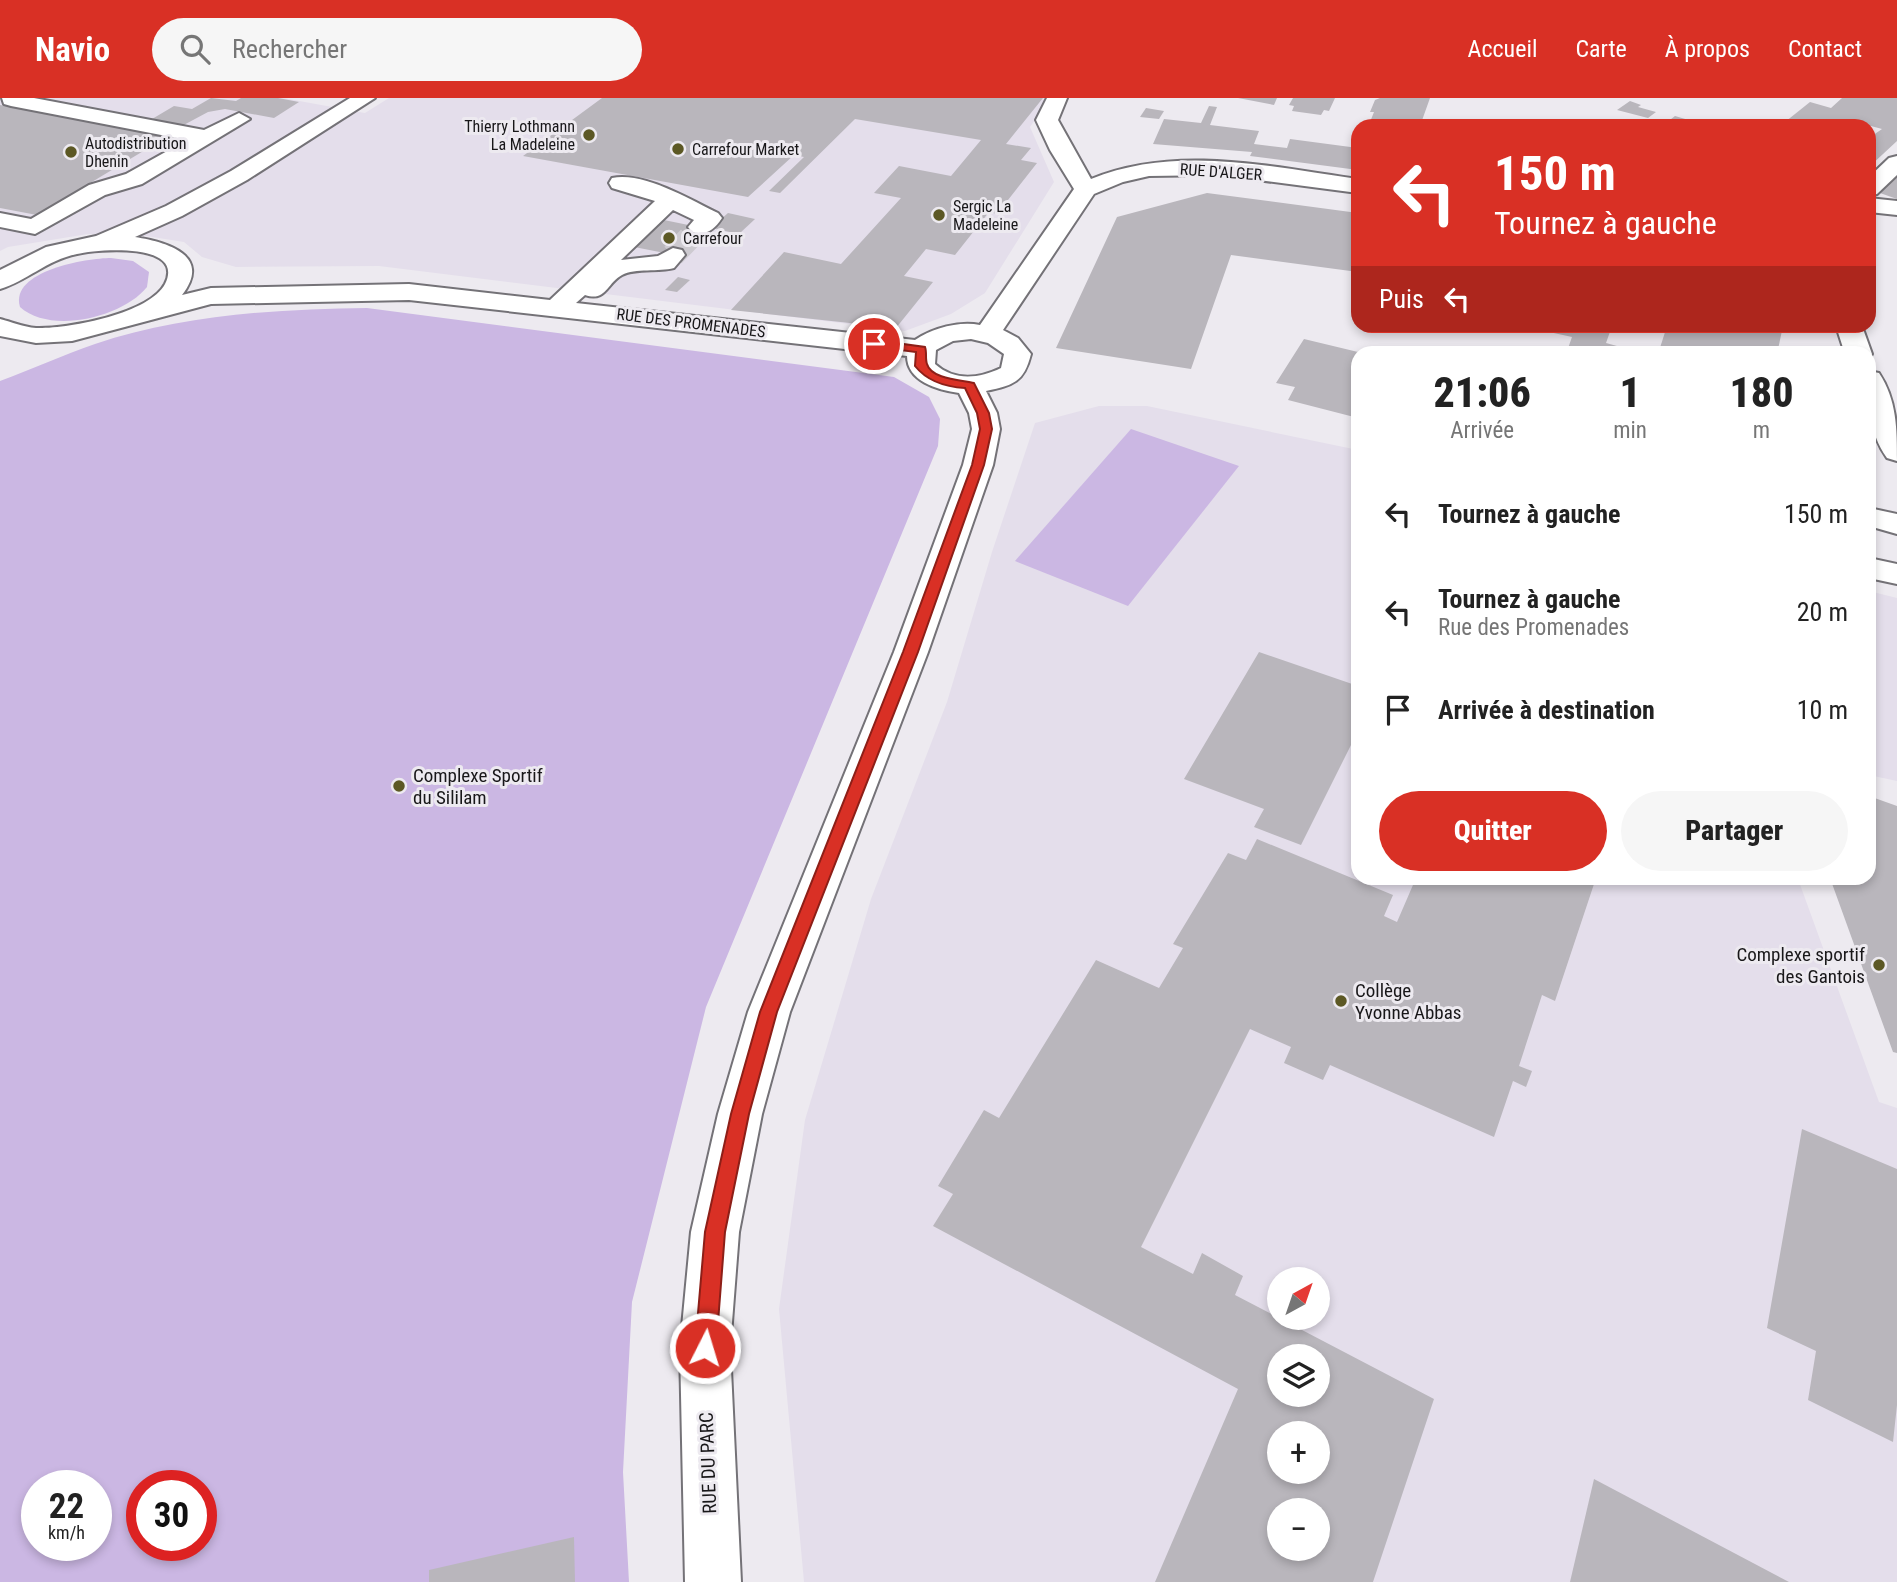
<!DOCTYPE html>
<html lang="fr">
<meta charset="utf-8">
<style>
body{margin:0;font-family:"Roboto Condensed",sans-serif;background:#f6f6f6;color:#222;height:100vh;display:flex;flex-direction:column;font-size:26px;white-space:nowrap}
*{box-sizing:border-box;margin:0}
p{font-size:23px;color:#767676}
.icon{flex:none;width:38px;height:38px;fill:none;stroke:currentColor;stroke-width:2;stroke-linecap:round;stroke-linejoin:round}
.map{position:relative;flex:1;overflow:hidden}
.details{position:absolute;left:1351px;top:248px;width:525px;height:539px;display:flex;flex-direction:column;background:#fff;border-radius:21px;box-shadow:0 4px 10px #0003}
.details>*{flex:none}
.top-card{position:absolute;left:1351px;top:21px;width:525px;height:214px;border-radius:21px;box-shadow:0 4px 10px #0003;background:#d93025;color:#fff;overflow:hidden}
.needle{width:46px;rotate:40deg}
.controls{position:absolute;left:1267px;top:1169px;display:grid;gap:14px}
.controls a{display:grid;place-items:center;width:63px;height:63px;border-radius:50%;background:#fff;box-shadow:0 4px 10px #0003;font-size:35px}
.speed{position:absolute;left:21px;top:1372px;display:flex;gap:14px;font-size:35px;font-weight:700;text-align:center}
.speed>*{display:grid;place-content:center;width:91px;height:91px;border-radius:50%;background:#fff;box-shadow:0 4px 10px #0003;line-height:1}
.speed small{font-size:18px;font-weight:400}
.speed .limit{border:10px solid #d22;background:#fff;color:#111}
.pin{position:absolute;display:grid;place-items:center;width:60px;height:60px;color:#fff;margin:-30px;border:4px solid #fff;border-radius:50%;box-shadow:0 2px 7px #0007}
.me{position:absolute;width:77px;margin:-38px;rotate:5deg;stroke-linejoin:round;filter:drop-shadow(0 0 5px #0008)}
.turn{display:flex;align-items:center;gap:24px;height:147px;padding:0 28px;font-size:32px}
.turn .icon{width:91px;height:91px;stroke-width:2.5}
.turn b{display:block;font-size:49px;line-height:60px}
.then{display:flex;align-items:center;height:66px;padding:0 28px;background:#0003;gap:14px;font-size:26px}
.eta{display:flex;justify-content:space-evenly;align-items:center;height:119px;text-align:center}
.eta b{font-size:42px;font-weight:800;line-height:49px}
.cta{display:flex;gap:14px;margin-top:auto;padding:14px 28px}
.cta a{flex:1;height:80px;border-radius:42px;background:#d93025;color:#fff;font-size:28px;font-weight:800;line-height:80px;text-align:center}
.cta a+a{background:#f6f6f6;color:#222}
ul{padding:0;list-style:none}
li{display:flex;align-items:center;gap:21px;height:98px;padding:0 28px}
li div{flex:1}
li b{display:block;font-size:26px}
li em{font-style:normal}
header{display:flex;align-items:center;gap:42px;box-sizing:border-box;height:98px;padding:0 35px;background:#d93025;color:#fff}
header strong{font-size:33px}
nav{display:flex;gap:38px;margin-inline-start:auto;font-size:24px}
.search{width:490px;height:63px;background:#f6f6f6;display:flex;align-items:center;gap:18px;box-sizing:border-box;padding:0 24px;border-radius:38px;color:#767676;font-size:26px}
.map>svg:first-child{display:block}
.built{fill:#e4deeb;fill-rule:evenodd}
.green{fill:#cbb7e3;fill-rule:evenodd}
.building{fill:#b9b6bc;fill-rule:evenodd}
.lines{fill:none;stroke-linecap:round;stroke-linejoin:round}
.minor-tunnel{stroke:#cdcad0;stroke-width:24;stroke-dasharray:24 12;stroke-linecap:butt}
.minor-casing{stroke:#747277;stroke-width:4}
.minor{fill:#fff;fill-rule:evenodd}
.route{fill:#d93025;stroke:#8d1f18;stroke-width:2}
.poi-dot{fill:#5c5824;stroke:#edeaf0;stroke-width:2.5}
.labels{text-anchor:middle;dominant-baseline:central;stroke-width:6;stroke-linejoin:round;paint-order:stroke}
.far-poi-label{font-size:16px;fill:#181719;stroke:#edeaf0;text-anchor:start}
.far-street-label{font-size:16px;fill:#181719;stroke:#edeaf0}
.poi-label{font-size:19px;fill:#181719;stroke:#edeaf0;text-anchor:start}
.street-label{font-size:19px;fill:#181719;stroke:#edeaf0}
</style>
<header>
<strong>Navio</strong>
<div class="search"><svg class="icon" aria-label="search" viewBox="0 0 24 24"><circle cx="10" cy="10" r="6"/><path d="M15 15l6 6"/></svg>Rechercher</div>
<nav><a>Accueil</a><a>Carte</a><a>À propos</a><a>Contact</a></nav>
</header>
<div class="map">
<svg width="1897" height="1484" viewBox="0 0 1897 1484">
<rect width="100%" height="100%" fill="#edeaf0"/>
<g class="built">
<polygon points="0,0 283,0 365,15 389,0 1050,0 1030,29 1054,84 985,195 951,216 905,233 379,168 236,169 202,159 184,144 146,138 88,136 8,149 0,153"/>
<path d="M1099,308h48l211,44v428l440,1 81,223 18,6v474h-1093l-25,-273 26,-189 66,-221 76,-197 45,-150 43,-129zM1279,1181h39v39h-39zM1279,1258h39v39h-39zM1279,1335h39v39h-39zM1279,1412h39v39h-39z"/>
<polygon points="1869,493 1897,500 1897,683 1869,677"/>
</g>
<g class="green">
<path d="M111,160l22,3 16,11 -2,15c-24,30 -96,48 -127,20 -11,-36 67,-49 91,-49z"/>
<path d="M367,210l527,69 35,20 11,22 -2,27 -232,561 -74,295 -9,170 6,110h-629v-1201c32,-12 63,-26 95,-37 86,-29 182,-35 272,-36zM37,1388h59v59h-59zM142,1388h59v59h-59z"/>
<polygon points="1131,331 1239,368 1128,508 1015,463"/>
</g>
<g class="building">
<polygon points="211,0 236,3 241,0 278,0 299,4 274,20 225,11 208,14 180,29 147,24 174,8 192,11"/>
<polygon points="602,0 1043,0 1006,46 1031,50 1021,62 1037,65 997,116 989,114 955,157 926,151 904,178 933,184 896,230 731,212 784,154 841,166 901,100 874,95 899,68 951,78 981,42 855,21 780,95 769,93 804,59 794,57 748,99 523,58"/>
<polygon points="1238,0 1277,0 1274,7"/>
<polygon points="1293,0 1335,0 1329,13 1324,12 1321,17 1292,13 1294,8 1289,7"/>
<polygon points="1380,0 1430,0 1420,28 1370,24 1374,14 1370,14 1375,2"/>
<polygon points="1842,0 1897,0 1897,43 1869,69 1869,40 1882,31 1860,25 1856,28 1780,28 1810,4 1831,10"/>
<polygon points="1630,3 1641,7 1638,9 1656,14 1648,20 1617,12"/>
<polygon points="0,7 170,37 37,117 0,110"/>
<polygon points="1209,8 1217,9 1210,27 1259,33 1254,46 1287,50 1290,41 1358,50 1358,72 1250,58 1252,54 1153,46 1164,21 1201,25"/>
<polygon points="1146,10 1164,13 1159,21 1140,19"/>
<polygon points="1675,18 1692,23 1685,28 1666,25"/>
<polygon points="1897,78 1897,101 1880,95"/>
<polygon points="1207,95 1358,115 1358,174 1231,157 1191,271 1056,250 1117,119"/>
<polygon points="728,115 755,121 739,136 711,130"/>
<polygon points="654,120 713,132 685,159 624,147"/>
<polygon points="678,179 690,182 677,194 665,192"/>
<polygon points="1542,228 1612,228 1606,245 1646,256 1566,256 1572,239 1540,232"/>
<polygon points="1667,228 1783,228 1777,256 1658,256"/>
<polygon points="1304,241 1358,254 1358,320 1288,302 1295,289 1276,285"/>
<polygon points="1259,554 1358,588 1358,633 1301,747 1254,729 1264,711 1184,681"/>
<polygon points="1869,698 1897,708 1897,955 1893,954 1830,780 1869,780"/>
<path d="M1257,741l136,56 -9,21 13,6 19,-44h180l-41,123 -13,-6 -23,71 13,5 -6,16 -13,-6 -19,56 -164,-72 -7,15 -39,-17 7,-16 -41,-18 -109,218 52,27 9,-21 41,23 -8,19 199,104 -61,183h-218l83,-193 -305,-163 20,-32 -15,-8 46,-76 15,8 97,-158 63,28 24,-40 -10,-4 55,-91 18,7zM1279,1258h39v39h-39zM1279,1335h39v39h-39zM1279,1412h39v39h-39z"/>
<polygon points="1802,1031 1897,1071 1897,1307 1893,1344 1808,1302 1816,1253 1767,1230"/>
<polygon points="1594,1381 1789,1484 1570,1484"/>
<polygon points="574,1439 575,1484 429,1484 429,1472"/>
</g>
<g class="lines">
<polyline class="minor-tunnel" points="673,157 700,129"/>
<defs>
<g id="minor">
<polygon points="2,0 34,0 204,32 239,15 250,21 142,86 105,97 35,136 0,129 0,115 31,121 89,87 126,76 187,42 11,8 4,6"/>
<path d="M350,0h25l-128,82 -65,36 -47,21c31,5 78,18 47,58l29,-7 198,-4 141,16 105,-99 -43,-13 -3,-5 3,-5c31,-7 79,22 106,35l4,5c-8,12 -16,18 -30,14l-4,-5 6,-7 -21,-10 -52,50 37,-4 15,-8 9,2 3,5 -11,13c-15,4 -39,0 -52,7 -16,9 -16,27 -37,20l-9,8 339,37c18,-12 44,-19 65,-15l94,-136 -24,-39 -14,-30 11,-22h20l-9,22 33,59c85,-35 180,-12 267,0v14l-139,-18 -70,1 -26,6 -29,12 -91,136 15,8 13,16c-7,28 -17,31 -45,37l11,22 3,16 -7,36 -65,187 -138,360 -28,102 -23,118 -9,116 11,234h-56l-5,-234 11,-116 27,-118 30,-102 146,-360 69,-187 9,-36 -3,-16 -10,-20c-22,-3 -52,-12 -52,-37l-498,-56 -198,4 -139,37 -36,2 -36,-7v-17c12,3 23,8 36,9 31,1 113,-14 129,-44 21,-42 -68,-35 -88,-30 -30,6 -52,28 -77,35v-19l46,-23 50,-11 70,-30 65,-35zM971,241l17,4 16,11 -3,14c-23,11 -47,13 -66,-4l1,-14 17,-9z"/>
<polygon points="1897,58 1897,77 1877,96 1869,98 1869,79 1889,60"/>
<polygon points="1869,100 1897,103 1897,117 1869,114"/>
<polygon points="1836,228 1862,228 1872,256 1869,261 1869,256 1845,256"/>
<path d="M1869,273l10,2c18,27 18,56 18,88l-10,-3c-19,-26 -18,-56 -18,-87z"/>
<polygon points="1869,410 1897,416 1897,436 1869,428"/>
<polygon points="1869,460 1897,466 1897,486 1869,480"/>
</g>
</defs>
<use href="#minor" class="minor-casing"/>
<use href="#minor" class="minor"/>
</g>
<path class="route" d="M874,242l51,7c2,5 0,12 2,17 4,15 34,16 47,19l15,30 3,16 -8,36 -66,187 -141,360 -28,102 -24,118 -9,116 -4,7 -7,3 -7,-3 -3,-7 10,-116 26,-118 29,-102 143,-360 69,-187 8,-36 -3,-16 -12,-25c-19,-1 -38,-7 -50,-22l1,-14 -46,-6 -2,-2z"/>
<g class="poi-dot">
<circle cx="589" cy="37" r="7"/>
<circle cx="678" cy="51" r="7"/>
<circle cx="71" cy="54" r="7"/>
<circle cx="939" cy="117" r="7"/>
<circle cx="669" cy="140" r="7"/>
<circle cx="399" cy="688" r="7"/>
<circle cx="1879" cy="867" r="7"/>
<circle cx="1341" cy="903" r="7"/>
</g>
<g class="labels">
<g class="far-poi-label">
<text x="575" y="28" text-anchor="end">Thierry Lothmann<tspan x="575" dy="18">La Madeleine</tspan></text>
<text x="85" y="45">Autodistribution<tspan x="85" dy="18">Dhenin</tspan></text>
<text x="692" y="51">Carrefour Market</text>
<text x="953" y="108">Sergic La<tspan x="953" dy="18">Madeleine</tspan></text>
<text x="683" y="140">Carrefour</text>
</g>
<g class="far-street-label">
<text transform="translate(1221 74) rotate(4)">RUE D'ALGER</text>
<text transform="translate(691 225) rotate(7)">RUE DES PROMENADES</text>
</g>
<g class="poi-label">
<text x="413" y="677">Complexe Sportif<tspan x="413" dy="22">du Sililam</tspan></text>
<text x="1865" y="856" text-anchor="end">Complexe sportif<tspan x="1865" dy="22">des Gantois</tspan></text>
<text x="1355" y="892">Collège<tspan x="1355" dy="22">Yvonne Abbas</tspan></text>
</g>
<g class="street-label">
<text transform="translate(708 1365) rotate(-92)">RUE DU PARC</text>
</g>
</g>
</svg>
<div class="controls">
<a><svg class="needle" viewBox="-14 -14 28 28"><path d="M0-13l5 13h-10z" fill="#e53935"/><path d="M0 13l5-13h-10z" fill="#767676"/></svg></a>
<a><svg class="icon" aria-label="layers" viewBox="0 0 24 24"><path d="M12 4l9 5-9 5-9-5zM3 14l9 5 9-5"/></svg></a>
<a>+</a>
<a>−</a>
</div>
<div class="speed"><div>22<small>km/h</small></div><div class="limit">30</div></div>
<div class="pin" style="left:874px;top:246px;background:#d93025"><svg class="icon" aria-label="arrive" viewBox="0 0 24 24"><path d="M6 21V4h12l-3 4 3 4H6"/></svg></div>
<svg class="me" style="left:705px;top:1250px" viewBox="-20 -20 40 40"><circle r="17" fill="#d93025" stroke="#fff" stroke-width="3"/><path d="M0-11L8 9 0 5-8 9z" fill="#fff"/></svg>
<div class="top-card">
<div class="turn"><svg class="icon" aria-label="left" viewBox="0 0 24 24"><path d="M17 20v-9H6M10 6l-5 5 5 5"/></svg><div><b>150 m</b>Tournez à gauche</div></div>
<div class="then">Puis<svg class="icon" aria-label="left" viewBox="0 0 24 24"><path d="M17 20v-9H6M10 6l-5 5 5 5"/></svg></div>
</div>
<section class="details">
<div class="eta">
<div><b>21:06</b><p>Arrivée</p></div>
<div><b>1</b><p>min</p></div>
<div><b>180</b><p>m</p></div>
</div>
<ul>
<li><svg class="icon" aria-label="left" viewBox="0 0 24 24"><path d="M17 20v-9H6M10 6l-5 5 5 5"/></svg><div><b>Tournez à gauche</b></div><em>150 m</em></li>
<li><svg class="icon" aria-label="left" viewBox="0 0 24 24"><path d="M17 20v-9H6M10 6l-5 5 5 5"/></svg><div><b>Tournez à gauche</b><p>Rue des Promenades</p></div><em>20 m</em></li>
<li><svg class="icon" aria-label="arrive" viewBox="0 0 24 24"><path d="M6 21V4h12l-3 4 3 4H6"/></svg><div><b>Arrivée à destination</b></div><em>10 m</em></li>
</ul>
<div class="cta"><a>Quitter</a><a>Partager</a></div>
</section>
</div>
